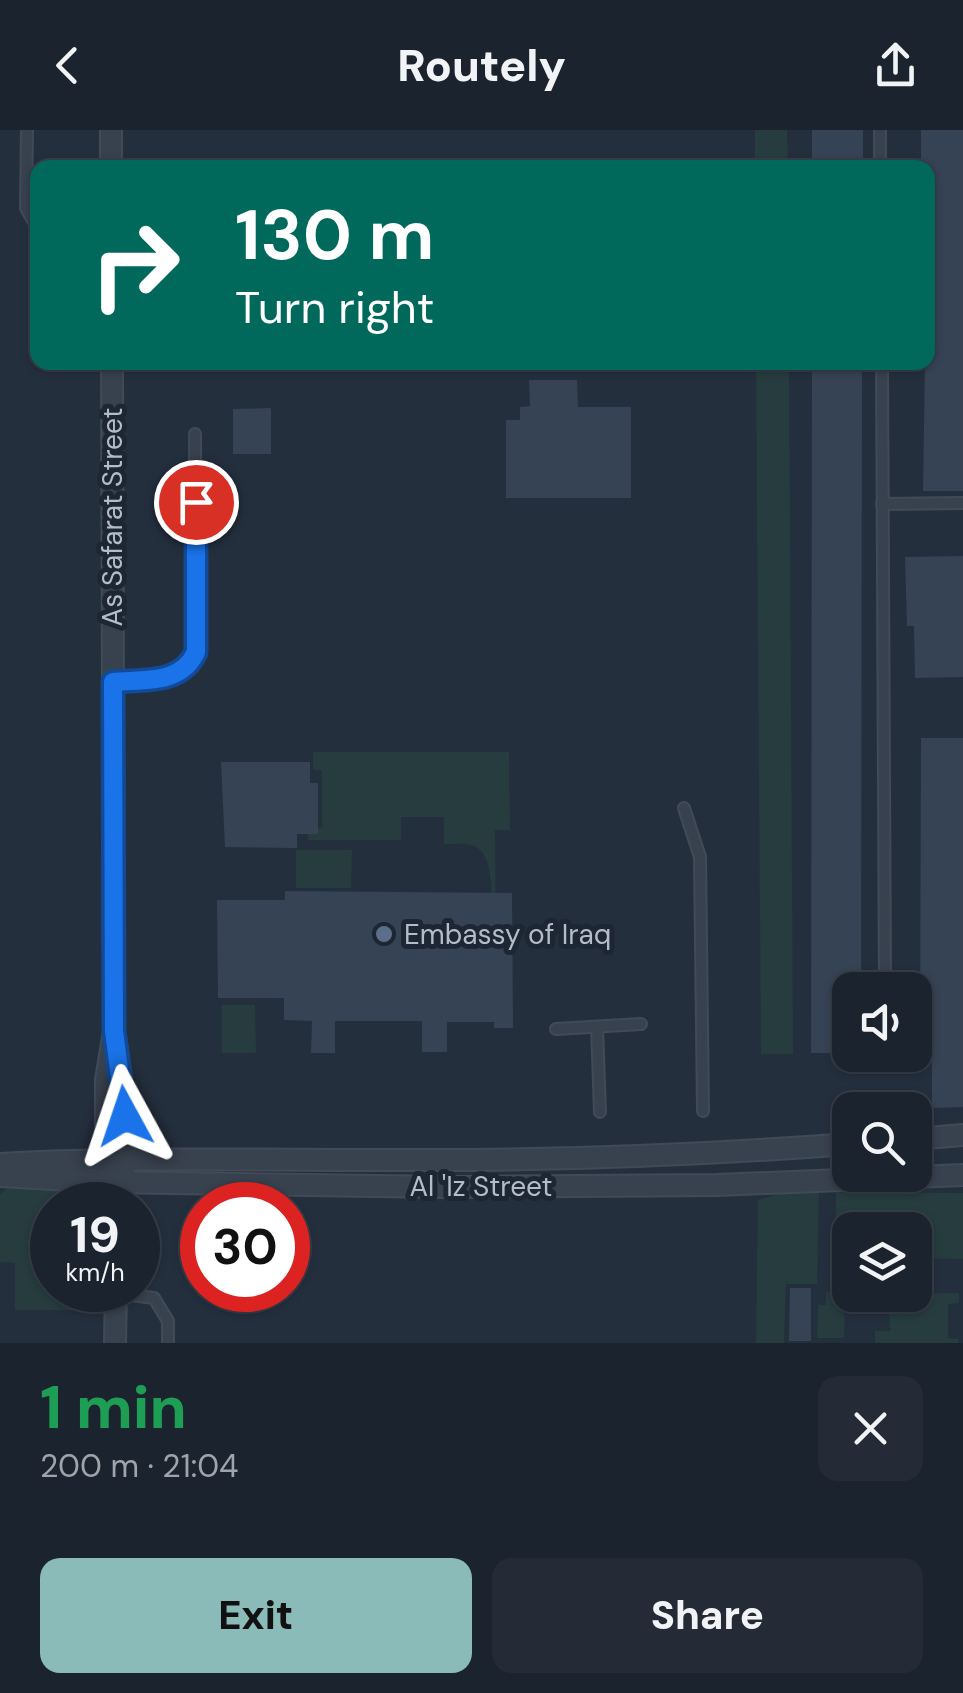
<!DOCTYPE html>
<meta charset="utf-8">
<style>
body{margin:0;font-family:"DM Sans",sans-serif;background:#242b36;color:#f1f3f6;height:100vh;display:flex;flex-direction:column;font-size:38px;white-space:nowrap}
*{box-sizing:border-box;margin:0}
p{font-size:32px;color:#a0a4aa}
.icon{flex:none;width:55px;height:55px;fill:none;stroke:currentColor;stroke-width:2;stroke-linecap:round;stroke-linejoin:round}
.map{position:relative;height:1213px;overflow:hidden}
.details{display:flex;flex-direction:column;background:#1b232e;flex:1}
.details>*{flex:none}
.hud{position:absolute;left:30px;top:30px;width:905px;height:210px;border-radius:20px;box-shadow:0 2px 8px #0004,0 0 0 2px #39404a;background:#00695c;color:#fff;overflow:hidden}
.buttons{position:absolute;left:832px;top:842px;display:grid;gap:20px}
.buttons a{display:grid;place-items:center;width:100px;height:100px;border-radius:20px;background:#1b232e;box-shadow:0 2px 8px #0004,0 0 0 2px #39404a;font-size:50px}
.speed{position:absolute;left:30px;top:1052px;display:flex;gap:20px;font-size:50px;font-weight:700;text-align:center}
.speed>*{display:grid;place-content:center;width:130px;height:130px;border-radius:50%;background:#1b232e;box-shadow:0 2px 8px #0004,0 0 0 2px #39404a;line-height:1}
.speed small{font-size:25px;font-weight:400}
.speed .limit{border:15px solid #d22;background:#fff;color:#111}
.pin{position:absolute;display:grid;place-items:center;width:85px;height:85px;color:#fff;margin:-42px;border:5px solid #fff;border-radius:50%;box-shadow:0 2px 10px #0007}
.me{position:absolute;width:110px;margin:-55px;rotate:355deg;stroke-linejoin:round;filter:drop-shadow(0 0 8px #0008)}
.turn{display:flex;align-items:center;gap:35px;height:210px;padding:0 40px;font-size:45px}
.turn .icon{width:130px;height:130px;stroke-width:2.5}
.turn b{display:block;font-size:70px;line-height:85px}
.round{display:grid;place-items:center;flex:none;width:105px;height:105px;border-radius:20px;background:#242b36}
.overview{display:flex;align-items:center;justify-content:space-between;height:170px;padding:0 40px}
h1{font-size:60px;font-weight:800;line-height:75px;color:#1e9e55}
.action{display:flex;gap:20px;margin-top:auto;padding:20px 40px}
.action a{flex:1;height:115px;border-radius:20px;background:#8bbbb9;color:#111;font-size:40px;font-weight:800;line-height:115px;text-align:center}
.action a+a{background:#242b36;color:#f1f3f6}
header{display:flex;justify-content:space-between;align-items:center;height:130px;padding:0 40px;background:#1b232e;font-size:45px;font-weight:800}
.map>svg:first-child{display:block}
.green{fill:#263c3f}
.building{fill:#364354}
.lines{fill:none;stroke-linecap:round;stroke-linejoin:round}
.lane-casing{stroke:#414a57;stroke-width:14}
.street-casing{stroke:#414a57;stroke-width:24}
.lane{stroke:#38414e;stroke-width:10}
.street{stroke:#38414e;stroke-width:20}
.route-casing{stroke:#114b97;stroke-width:25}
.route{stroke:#1a73e8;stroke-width:18}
.service-dot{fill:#5c6f8a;stroke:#1d2633;stroke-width:4}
.labels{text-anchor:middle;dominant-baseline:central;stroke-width:10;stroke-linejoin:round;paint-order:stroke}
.street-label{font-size:28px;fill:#b4bcc9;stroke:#1d2633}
.poi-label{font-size:28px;fill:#b4bcc9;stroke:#1d2633;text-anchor:start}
</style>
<header><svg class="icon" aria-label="back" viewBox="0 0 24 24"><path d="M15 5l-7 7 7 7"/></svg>Routely<svg class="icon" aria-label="share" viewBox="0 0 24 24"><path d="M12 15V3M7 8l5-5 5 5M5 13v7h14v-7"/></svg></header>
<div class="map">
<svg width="963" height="1213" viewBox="0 0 963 1213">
<rect width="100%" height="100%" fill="#242f3e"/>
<g class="green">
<polygon points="755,0 787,0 788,37 755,37"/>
<polygon points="756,233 789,233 793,924 761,924"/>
<path d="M313,622h196l1,78h-15l1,142h-5c0,-27 7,-100 -9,-120 -8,-11 -25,-8 -38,-8v-27h-43v23h-93v-12l14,-1v-57h-9z"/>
<polygon points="296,720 352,720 351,758 296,758"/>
<polygon points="222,875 255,875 256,923 222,923"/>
<polygon points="10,1056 80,1060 90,1072 52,1075 52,1160 94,1160 94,1180 15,1180 15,1133 0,1132 0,1064"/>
<polygon points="804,1057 819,1057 817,1154 786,1154 784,1213 756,1213 758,1070"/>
<polygon points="836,1062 963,1063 963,1129 915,1128 915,1100 850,1100 850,1128 836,1128"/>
<polygon points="826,1162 850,1162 850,1165 959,1163 959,1173 948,1174 948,1208 959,1209 958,1213 875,1213 875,1201 890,1201 889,1169 845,1169 844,1208 817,1208 818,1175 826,1175"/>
</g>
<g class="building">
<rect x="812" y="0" width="51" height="38"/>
<polygon points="921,0 963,0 963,361 923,361 928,38 921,38"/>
<polygon points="812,232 862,232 861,860 850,860 850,923 811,923"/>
<polygon points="529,250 577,250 578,277 631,277 631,368 506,368 506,290 520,290 520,277 530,276"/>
<polygon points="271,278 271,324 233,324 233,279"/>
<polygon points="963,426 963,547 915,548 914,496 907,496 905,427"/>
<polygon points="921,608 963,608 963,977 932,978 932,923 920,923"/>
<polygon points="221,632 310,632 310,653 318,653 318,704 297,704 297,718 225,717"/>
<polygon points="285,761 512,763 513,898 494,898 494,892 447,892 447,922 422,922 422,891 335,891 335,923 311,923 312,891 284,890 284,868 218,868 217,770 285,770"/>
<polygon points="790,1158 811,1158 811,1211 789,1211"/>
</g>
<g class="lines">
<defs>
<g id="lane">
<polyline points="27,0 26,78 38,99"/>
<polyline points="880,0 880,38"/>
<polyline points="882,232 885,860"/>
<polyline points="882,374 963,373"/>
<path d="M114,552c31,-3 67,2 82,-30l-1,-218"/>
<polyline points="684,678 700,727 703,981"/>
<polyline points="597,897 600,982"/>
<polyline points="556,899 641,894"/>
<polyline points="115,1163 154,1168 168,1191 168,1213"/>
</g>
<g id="street">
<polyline points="111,0 111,38"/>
<polyline points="116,913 125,974 124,1075"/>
<polyline points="915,1009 963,1005"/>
<path d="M0,1034c147,-8 293,-3 440,-4 137,0 274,-6 410,-16"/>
<polyline points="0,1046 105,1052 446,1057 717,1055 963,1045"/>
<polyline points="106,1075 106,950 114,901 112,232"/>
<polyline points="115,1213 116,1160"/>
</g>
</defs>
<use href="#lane" class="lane-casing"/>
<use href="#street" class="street-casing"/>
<use href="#lane" class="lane"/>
<use href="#street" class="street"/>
</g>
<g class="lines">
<defs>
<path id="route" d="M125,986l-11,-85 -1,-349c31,-3 68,3 83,-30v-150"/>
</defs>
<use href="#route" class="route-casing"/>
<use href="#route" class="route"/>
</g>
<circle class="service-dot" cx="384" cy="804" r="10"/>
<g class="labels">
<g class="street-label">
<text transform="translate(112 387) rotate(-90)">As Safarat Street</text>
<text x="481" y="1056">Al 'Iz Street</text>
</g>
<g class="poi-label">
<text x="404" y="804">Embassy of Iraq</text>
</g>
</g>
</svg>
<div class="buttons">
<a><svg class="icon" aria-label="sound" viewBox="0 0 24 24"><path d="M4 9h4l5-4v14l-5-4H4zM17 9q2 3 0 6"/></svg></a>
<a><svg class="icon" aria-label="search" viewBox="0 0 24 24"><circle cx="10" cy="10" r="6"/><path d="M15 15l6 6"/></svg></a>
<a><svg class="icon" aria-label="layers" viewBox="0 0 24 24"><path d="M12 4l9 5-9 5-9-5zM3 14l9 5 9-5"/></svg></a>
</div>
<div class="speed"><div>19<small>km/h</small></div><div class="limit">30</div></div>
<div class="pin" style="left:196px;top:372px;background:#d93025"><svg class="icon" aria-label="arrive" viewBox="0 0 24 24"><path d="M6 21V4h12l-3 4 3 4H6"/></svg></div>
<svg class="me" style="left:125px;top:986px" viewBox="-20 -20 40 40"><path d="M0-17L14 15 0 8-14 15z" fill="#1a73e8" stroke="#fff" stroke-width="4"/></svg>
<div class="hud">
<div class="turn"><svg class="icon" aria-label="right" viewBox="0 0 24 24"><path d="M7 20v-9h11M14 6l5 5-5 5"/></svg><div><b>130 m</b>Turn right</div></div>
</div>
</div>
<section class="details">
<div class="overview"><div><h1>1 min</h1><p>200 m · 21:04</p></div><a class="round"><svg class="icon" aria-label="close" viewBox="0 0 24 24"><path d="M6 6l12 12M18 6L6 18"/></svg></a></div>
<div class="action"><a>Exit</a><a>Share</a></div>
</section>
